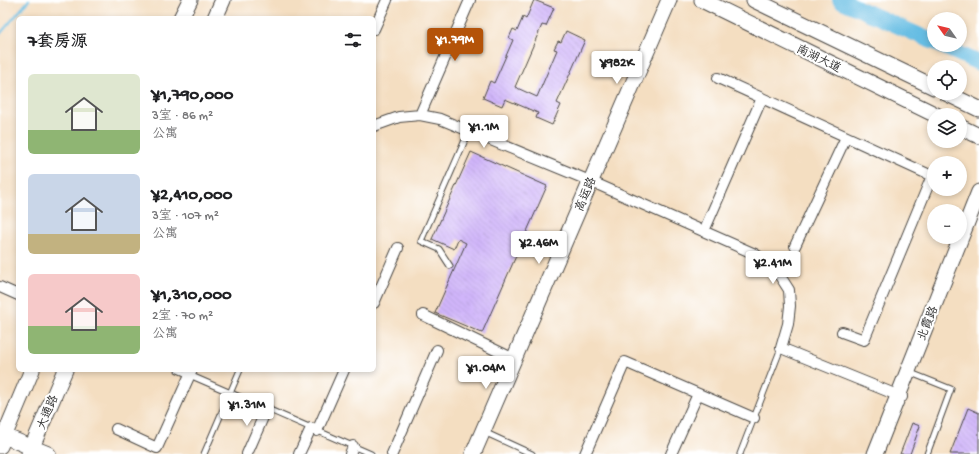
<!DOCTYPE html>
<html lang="zh">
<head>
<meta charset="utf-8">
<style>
  body { margin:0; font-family:"Gochi Hand","LXGW WenKai TC",sans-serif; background:#f2f2f2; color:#202124; height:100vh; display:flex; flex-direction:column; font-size:15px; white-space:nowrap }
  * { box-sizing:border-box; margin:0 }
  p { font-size:13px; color:#757577 }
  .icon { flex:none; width:22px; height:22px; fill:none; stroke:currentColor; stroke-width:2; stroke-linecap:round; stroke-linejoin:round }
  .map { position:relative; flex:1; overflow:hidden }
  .panel { position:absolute; left:16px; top:16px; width:360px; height:356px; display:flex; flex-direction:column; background:#fff; border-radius:6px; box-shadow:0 2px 6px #0003 }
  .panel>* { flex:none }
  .needle { width:26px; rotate:304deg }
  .buttons { position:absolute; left:927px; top:12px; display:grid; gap:8px }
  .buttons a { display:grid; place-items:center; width:40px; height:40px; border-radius:50%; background:#fff; box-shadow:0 2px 6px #0003; font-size:20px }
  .price { position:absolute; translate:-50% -34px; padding:0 9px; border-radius:4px; background:#fff; color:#222; font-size:13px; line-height:26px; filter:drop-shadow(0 1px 2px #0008) }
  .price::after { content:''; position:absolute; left:50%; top:24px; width:12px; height:9px; margin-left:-6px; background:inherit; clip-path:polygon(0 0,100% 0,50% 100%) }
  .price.on { background:#b45309; color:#fff }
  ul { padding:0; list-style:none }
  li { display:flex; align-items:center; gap:12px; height:100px; padding:0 12px }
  li span { display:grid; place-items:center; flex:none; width:112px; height:80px; border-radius:6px; color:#555 }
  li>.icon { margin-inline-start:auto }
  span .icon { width:48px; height:48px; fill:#fffc; stroke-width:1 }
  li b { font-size:17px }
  h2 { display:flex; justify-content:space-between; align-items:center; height:48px; padding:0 12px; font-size:17px }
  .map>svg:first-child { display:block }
</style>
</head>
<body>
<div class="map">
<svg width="979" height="454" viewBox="0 0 979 454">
  <defs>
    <pattern id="building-back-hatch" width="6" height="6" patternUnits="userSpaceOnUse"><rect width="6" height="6" fill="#d0b5fa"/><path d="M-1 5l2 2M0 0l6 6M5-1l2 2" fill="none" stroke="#b39cd6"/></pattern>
  </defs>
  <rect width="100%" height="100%" fill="#fff"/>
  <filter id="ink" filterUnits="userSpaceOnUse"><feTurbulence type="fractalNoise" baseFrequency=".025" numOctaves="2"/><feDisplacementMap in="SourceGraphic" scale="8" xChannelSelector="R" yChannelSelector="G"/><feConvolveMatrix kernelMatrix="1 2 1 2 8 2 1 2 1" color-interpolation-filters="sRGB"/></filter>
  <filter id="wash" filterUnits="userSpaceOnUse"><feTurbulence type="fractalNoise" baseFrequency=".012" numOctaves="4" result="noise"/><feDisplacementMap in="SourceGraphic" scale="16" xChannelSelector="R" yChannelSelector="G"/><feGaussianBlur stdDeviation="0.9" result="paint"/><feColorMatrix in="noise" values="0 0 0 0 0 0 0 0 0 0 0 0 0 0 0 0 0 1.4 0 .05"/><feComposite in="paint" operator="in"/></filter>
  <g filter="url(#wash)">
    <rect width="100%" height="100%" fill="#f4dec1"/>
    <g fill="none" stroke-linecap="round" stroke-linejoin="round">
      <path stroke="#66bde3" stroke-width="2.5" d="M0 34 29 0"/>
      <path stroke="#66bde3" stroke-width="16" d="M840 0 934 42
        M940 45 979 63"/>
    </g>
    <g id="blocks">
      <path fill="url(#building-back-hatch)" d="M534 0 554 8 546 26 542 25 515 87 537 97 557 50 554 49 558 41 561 42 566 31 585 40 557 103 561 105 552 125 536 118 538 113 505 99 502 106 483 98 490 81 494 83 513 40 509 38 513 29 517 31 523 17 526 19Z
        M471 152 547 186 482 333 435 313 466 243 458 239 454 249 432 239Z
        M968 408 979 413V454H950Z
        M912 423 920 426 910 454H900Z"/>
    </g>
  </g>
  <g filter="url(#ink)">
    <use href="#blocks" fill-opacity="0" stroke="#494642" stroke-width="1"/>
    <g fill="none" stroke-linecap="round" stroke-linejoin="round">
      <defs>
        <path id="lane" d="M450 266 439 249 421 241 469 131
          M178 370 371 454
          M911 373 951 389 927 454
          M484 432 532 454
          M204 454 240 370
          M740 454 781 348"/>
        <path id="street" d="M374 29 387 0
          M718 78 932 176 864 340 842 332
          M420 115 470 0
          M374 126 399 117 420 115 440 119 590 181 755 254 768 263 780 276 789 290 790 306 788 324 781 348 902 397
          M704 231 762 98
          M795 246 846 137
          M0 287 18 295
          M374 303 398 248
          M423 315 514 359
          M116 429 157 448 192 370
          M317 431 344 370
          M247 454 267 408
          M299 454 311 428
          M350 454 353 446
          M392 454 437 350
          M585 454 625 362 754 418
          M671 454 698 394"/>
        <path id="secondary" d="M702 0 936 115
          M754 0 934 87
          M181 18 190 0
          M215 18 223 0
          M946 93 979 109
          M960 127 979 136
          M4 436 48 454
          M0 446 32 370
          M29 454 65 370
          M473 454 669 0
          M875 454 979 192"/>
      </defs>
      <use href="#lane" stroke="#494642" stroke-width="7"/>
      <use href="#street" stroke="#494642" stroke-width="12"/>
      <use href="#secondary" stroke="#494642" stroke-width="17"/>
      <use href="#lane" stroke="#fff" stroke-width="5"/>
      <use href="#street" stroke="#fff" stroke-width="10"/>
      <use href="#secondary" stroke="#fff" stroke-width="15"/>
    </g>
  </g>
  <g text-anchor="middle" stroke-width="4" stroke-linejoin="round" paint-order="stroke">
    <g font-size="12" fill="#2b2b2b" stroke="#fff">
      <text transform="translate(819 58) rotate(26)" y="4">南湖大道</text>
      <text transform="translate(585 194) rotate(-67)" y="4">高运路</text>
      <text transform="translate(927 323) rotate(-68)" y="4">北霞路</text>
      <text transform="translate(47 412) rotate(-67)" y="4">大通路</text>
    </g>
  </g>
</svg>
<div class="buttons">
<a><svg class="needle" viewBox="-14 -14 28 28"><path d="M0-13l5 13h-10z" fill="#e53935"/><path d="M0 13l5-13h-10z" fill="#757577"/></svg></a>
<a><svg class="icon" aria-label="locate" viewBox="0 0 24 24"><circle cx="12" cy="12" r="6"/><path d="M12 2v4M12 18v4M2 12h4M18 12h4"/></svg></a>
<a><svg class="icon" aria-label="layers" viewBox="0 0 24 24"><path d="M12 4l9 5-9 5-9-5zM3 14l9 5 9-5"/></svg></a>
<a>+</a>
<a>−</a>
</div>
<b class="price on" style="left:455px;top:62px">¥1.79M</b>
<b class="price" style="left:617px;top:85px">¥982K</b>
<b class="price" style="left:484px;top:149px">¥1.1M</b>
<b class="price" style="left:539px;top:265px">¥2.46M</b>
<b class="price" style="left:773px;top:285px">¥2.41M</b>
<b class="price" style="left:486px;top:390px">¥1.04M</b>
<b class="price" style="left:247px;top:427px">¥1.31M</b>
<section class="panel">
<h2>7套房源<svg class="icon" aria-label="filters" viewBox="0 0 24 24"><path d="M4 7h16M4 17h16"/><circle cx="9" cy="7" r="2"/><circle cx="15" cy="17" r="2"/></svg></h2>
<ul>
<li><span style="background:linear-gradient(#dfe7d0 70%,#8fb573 0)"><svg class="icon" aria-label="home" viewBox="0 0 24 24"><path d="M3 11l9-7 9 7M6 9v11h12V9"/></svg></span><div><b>¥1,790,000</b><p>3室 · 86 m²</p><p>公寓</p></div></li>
<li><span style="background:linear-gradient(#c9d6e8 75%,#c2b280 0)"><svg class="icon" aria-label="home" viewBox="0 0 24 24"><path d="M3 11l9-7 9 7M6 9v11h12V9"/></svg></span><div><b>¥2,410,000</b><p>3室 · 107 m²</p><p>公寓</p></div></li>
<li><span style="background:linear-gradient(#f6c9c9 65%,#8fb573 0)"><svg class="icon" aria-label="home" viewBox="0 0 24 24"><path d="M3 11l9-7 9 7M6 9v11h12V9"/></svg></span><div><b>¥1,310,000</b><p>2室 · 70 m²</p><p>公寓</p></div></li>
</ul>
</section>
</div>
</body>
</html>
